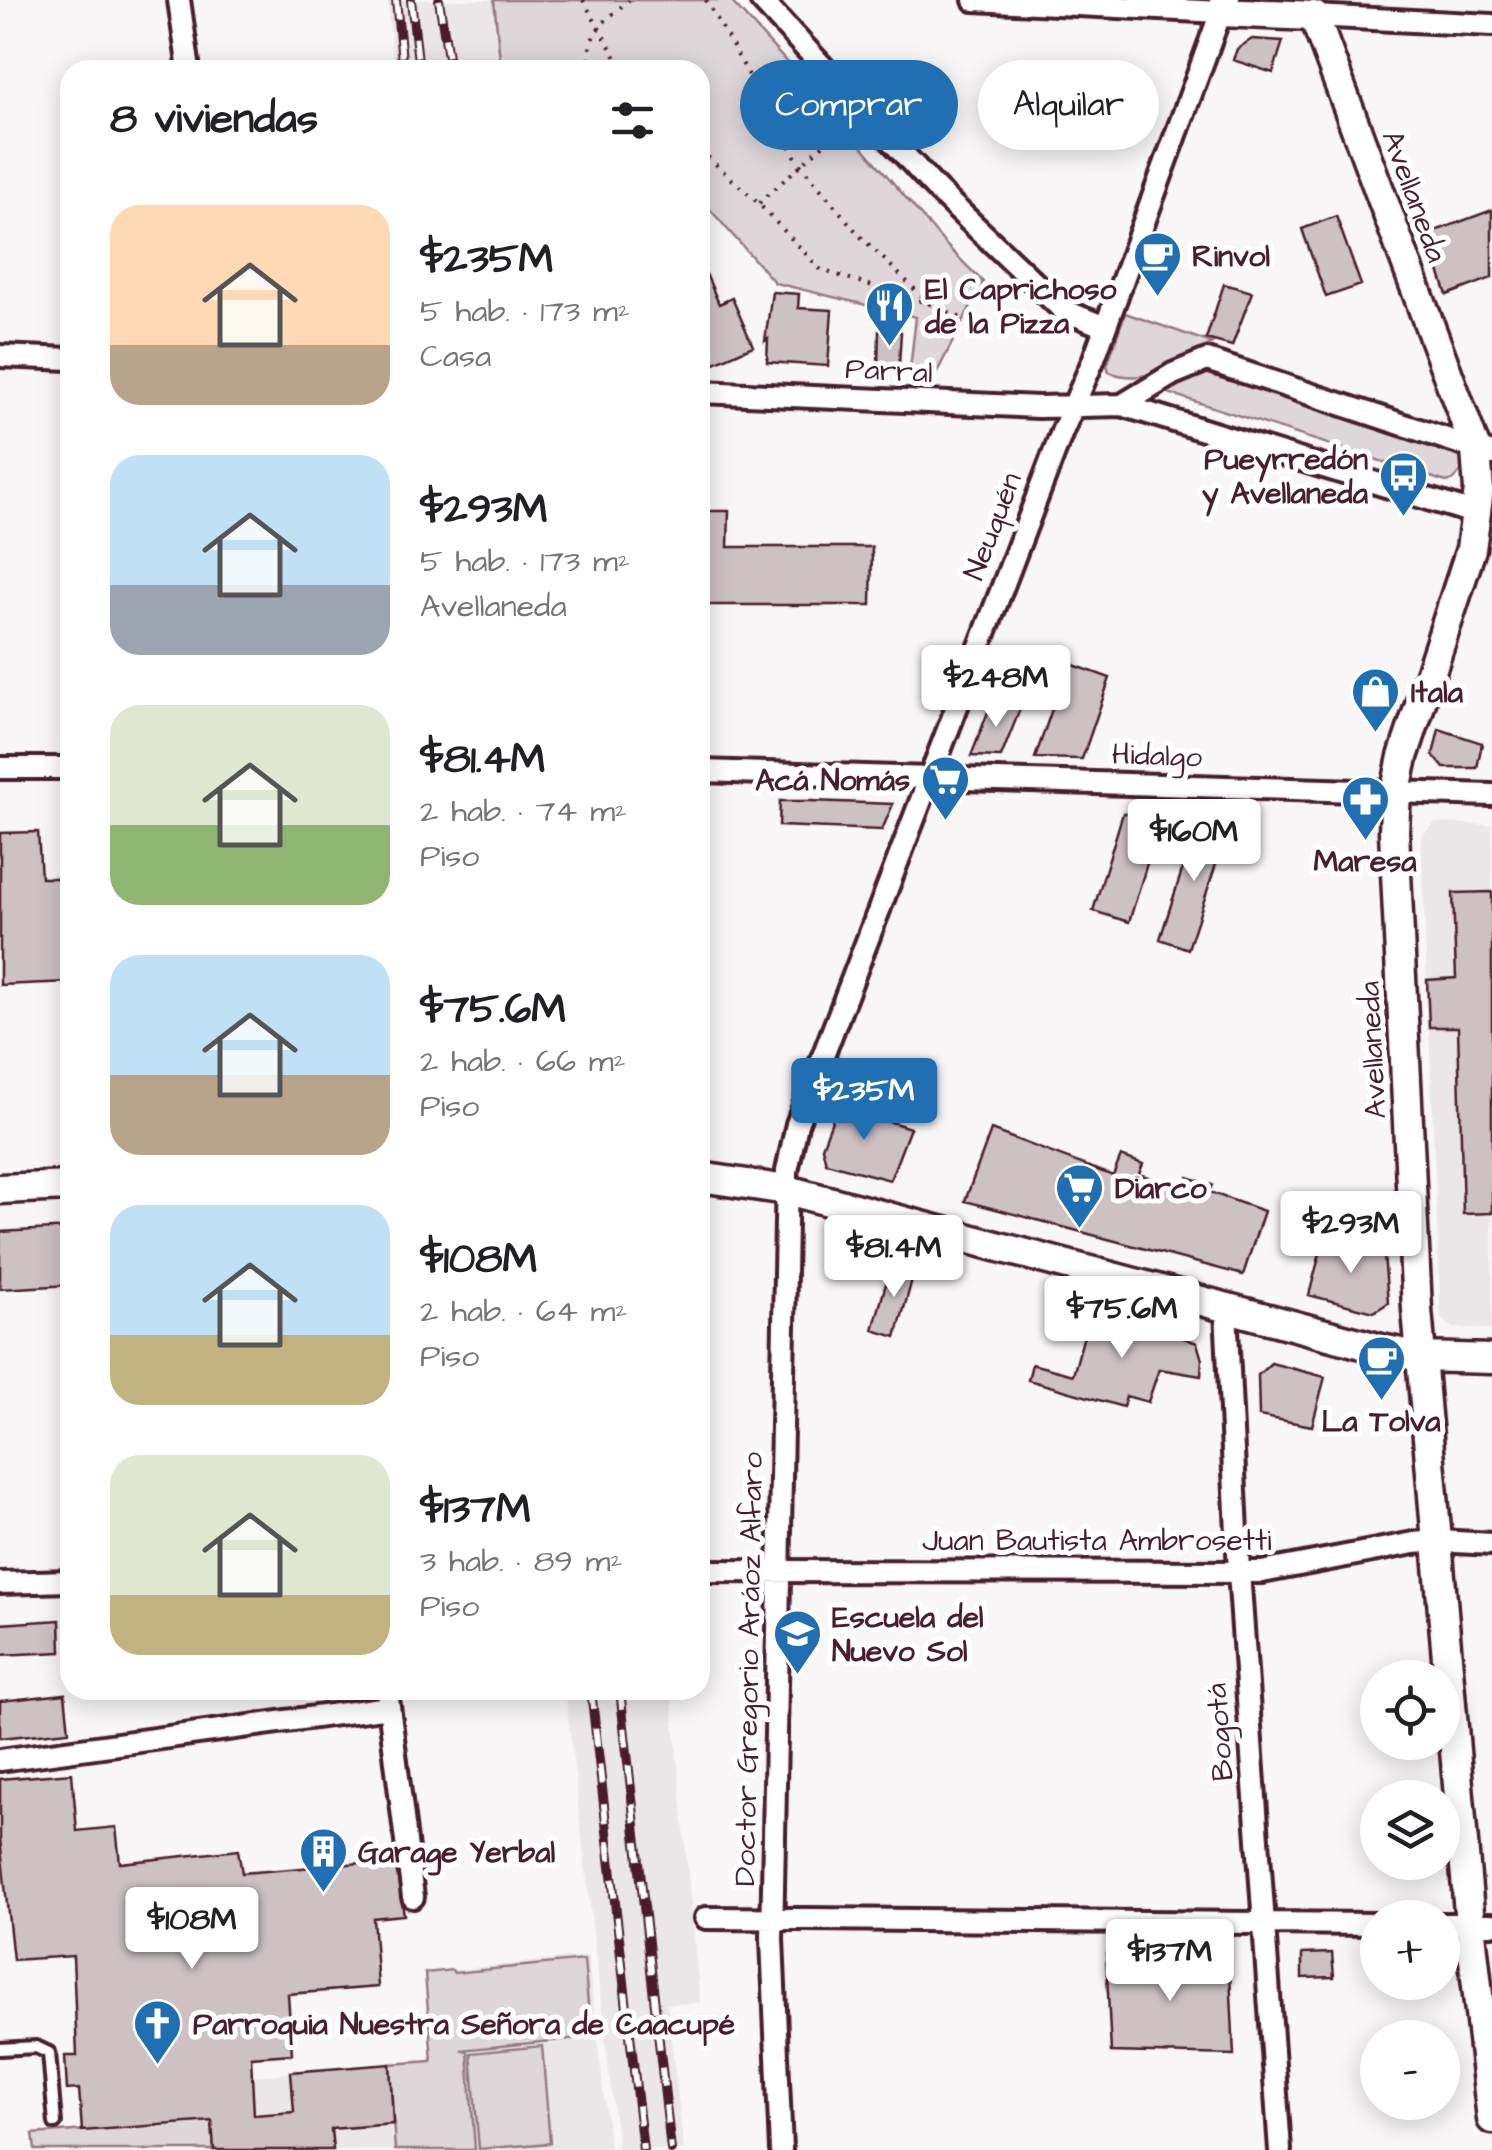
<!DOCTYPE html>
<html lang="es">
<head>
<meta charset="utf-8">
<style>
  body { margin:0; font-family:"Architects Daughter",sans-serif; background:#f2f2f2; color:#202124; height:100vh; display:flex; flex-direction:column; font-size:38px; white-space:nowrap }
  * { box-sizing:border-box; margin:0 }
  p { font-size:32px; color:#757577 }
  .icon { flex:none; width:55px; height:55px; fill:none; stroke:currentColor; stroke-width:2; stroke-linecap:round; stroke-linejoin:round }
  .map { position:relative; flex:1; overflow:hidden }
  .drawer { position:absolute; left:60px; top:60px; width:650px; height:1640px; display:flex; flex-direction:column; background:#fff; border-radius:30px; box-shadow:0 5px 25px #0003 }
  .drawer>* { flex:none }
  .top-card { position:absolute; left:740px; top:60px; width:600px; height:90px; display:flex; gap:20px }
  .tools { position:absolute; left:1360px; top:1660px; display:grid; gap:20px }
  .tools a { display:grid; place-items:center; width:100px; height:100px; border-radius:50%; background:#fff; box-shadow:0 5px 25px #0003; font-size:50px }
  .price { position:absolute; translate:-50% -85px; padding:0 22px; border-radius:10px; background:#fff; color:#222; font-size:32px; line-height:65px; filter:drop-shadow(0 2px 5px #0008) }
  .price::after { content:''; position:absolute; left:50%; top:60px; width:30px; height:22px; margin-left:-15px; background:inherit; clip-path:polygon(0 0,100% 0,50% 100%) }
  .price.selected { background:#1f6fb2; color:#fff }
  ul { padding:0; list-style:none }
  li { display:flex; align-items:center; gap:30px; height:250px; padding:0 50px }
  li span { display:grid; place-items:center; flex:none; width:280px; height:200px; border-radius:30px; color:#555 }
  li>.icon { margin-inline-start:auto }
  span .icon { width:120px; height:120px; fill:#fffc; stroke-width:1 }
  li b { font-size:42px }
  h2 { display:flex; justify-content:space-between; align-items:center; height:120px; padding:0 50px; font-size:42px }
  .tag { padding:0 35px; border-radius:45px; background:#fff; box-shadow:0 5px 25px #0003; font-size:35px; line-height:90px }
  .tag.selected { background:#1f6fb2; color:#fff }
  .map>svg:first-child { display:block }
</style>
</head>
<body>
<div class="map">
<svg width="1492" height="2150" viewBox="0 0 1492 2150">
  <rect width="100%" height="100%" fill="#f8f6f7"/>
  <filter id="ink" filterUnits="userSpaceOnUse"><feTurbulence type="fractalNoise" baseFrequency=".01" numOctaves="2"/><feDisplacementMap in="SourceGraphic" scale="20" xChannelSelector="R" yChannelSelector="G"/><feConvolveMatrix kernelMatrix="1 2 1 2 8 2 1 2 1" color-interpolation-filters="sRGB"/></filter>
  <g filter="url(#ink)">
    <path fill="#ebe6e8" d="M387 0H494L501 70H395Z
      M1435 823 1492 825V1329L1454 1328 1441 1319 1421 836Z
      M565 1690H671L700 2003 667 2004 684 2150H618Z
      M588 1956 610 2150H35L33 2134 211 2121 252 2076 432 2062 425 1973Z"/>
    <path fill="#ded6d9" stroke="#947a82" stroke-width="2.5" d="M494 0H730L844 125 946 245 983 282 932 382 909 378 916 317 775 283 700 198V70H501Z
      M1125 313 1212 343C1179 362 1148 387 1109 372L1107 365Z
      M1209 371 1457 449 1464 457 1465 466 1454 480 1446 482 1159 390Z
      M584 1960 591 2037 461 2050 468 2052 475 2150H395L390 2064 432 2061 425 1973 452 1970 454 1973Z
      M542 2046 550 2143 479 2149 471 2053Z
      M212 2121 214 2150H35L33 2134Z"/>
    <path fill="#cdc1c4" stroke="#4a1f2b" stroke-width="2.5" d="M1252 39 1283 41 1273 73 1233 60 1237 49Z
      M1492 210V278L1447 295 1427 234Z
      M1336 216 1361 285 1326 297 1302 229Z
      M700 260 719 304 732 298 753 346 708 366 704 359 700 361Z
      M1224 284 1252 292 1232 346 1206 339Z
      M772 292 799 294 798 308 832 310 828 366 767 362 768 339 765 341Z
      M879 331 901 332 899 364 878 363Z
      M700 511H729L728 547H872L871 605H700Z
      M1068 663 1110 678 1082 759 1035 758Z
      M993 699 1020 709 1001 757 971 756Z
      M1439 729 1482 743 1477 768H1444L1433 755Z
      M780 801H810L893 804 882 830 779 826Z
      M1123 813 1162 815 1129 922 1093 911Z
      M1197 824 1229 825 1188 949 1160 939Z
      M38 832 41 878H70V982L0 985V833Z
      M1492 892V1213L1463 1214 1458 1027H1429L1427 980 1456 978 1453 893Z
      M838 1105 910 1128 890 1180 826 1163 822 1147Z
      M991 1130 1113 1176 1121 1156 1143 1164 1139 1174 1184 1189 1188 1177 1212 1185 1209 1192 1264 1211 1243 1275 965 1201Z
      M70 1228V1285L0 1289V1232Z
      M1324 1238 1384 1254 1388 1303 1374 1312 1309 1295Z
      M892 1262 915 1269 896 1337 873 1330Z
      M1090 1314 1155 1327 1197 1343 1202 1360 1201 1376 1159 1369 1148 1402 1126 1396 1123 1407 1028 1380 1032 1364 1073 1375Z
      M1271 1363 1325 1377 1312 1426 1259 1416 1258 1375Z
      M60 1620 61 1652 0 1655V1624Z
      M65 1694 69 1731 0 1738V1701Z
      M72 1773 77 1831 116 1827 120 1863 238 1850 242 1873 395 1860 404 1915 373 1918 378 1987 288 1994 292 2054 251 2057 254 2115 294 2112 291 2072 390 2064 393 2124 331 2129 333 2150H214L212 2121 82 2131 79 2089 67 2090 65 2056H77L73 1956 13 1960 0 1839V1779Z
      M1332 1953 1334 1977 1302 1978V1954Z
      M1106 1954H1229L1234 2055 1111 2052Z"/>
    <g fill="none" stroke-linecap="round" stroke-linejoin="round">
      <defs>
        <path id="lane" d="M0 2049 36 2047 49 2053 55 2123"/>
        <path id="street" d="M179 0 189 70
          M761 0 938 191 1063 310 1105 327
          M1314 16 1492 25
          M0 356 70 359
          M700 392 1038 407 1122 405 1477 514
          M1122 405 1173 374 1207 360 1492 454
          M0 768H70
          M700 771 1492 795
          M1226 1310 1239 1572 1280 2150
          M700 1571 1262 1572 1414 1543 1438 1541 1492 1544
          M0 1583 70 1581
          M387 1690 413 1897
          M0 1760 389 1707
          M706 1918 1378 1924
          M1442 1924H1492
          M781 2150 772 1939 787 1171 797 1124 1062 432 1093 361 1221 12 974 0"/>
        <path id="secondary" d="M1225 0 1221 12 1314 16 1476 450 1479 490 1471 549 1403 757 1396 790 1394 831 1417 1310 1470 1924 1492 2119
          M700 1177 787 1190 1381 1349 1421 1357 1492 1359
          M0 1189 70 1186"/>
      </defs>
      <use href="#lane" stroke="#4a1f2b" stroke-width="18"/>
      <use href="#street" stroke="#4a1f2b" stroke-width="28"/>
      <use href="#secondary" stroke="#4a1f2b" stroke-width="35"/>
      <path stroke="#4a1f2b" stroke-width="4" stroke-dasharray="2.5 8" stroke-linecap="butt" d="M583 0 623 70
        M706 0 799 163 860 236 930 304
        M589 70C586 32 602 24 629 0
        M700 150 758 203 821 270 930 304 964 319
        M759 203 848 122"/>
      <use href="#lane" stroke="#fff" stroke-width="10"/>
      <use href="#street" stroke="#fff" stroke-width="20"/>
      <use href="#secondary" stroke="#fff" stroke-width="28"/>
      <defs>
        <path id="rail" d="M396 0 403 70
          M411 0 419 70
          M439 0 450 70
          M591 1690 643 2150
          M620 1690 671 2150"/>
      </defs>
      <use href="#rail" stroke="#4a1f2b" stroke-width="10"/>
      <use href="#rail" stroke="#fff" stroke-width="6" stroke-dasharray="19" stroke-linecap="butt"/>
    </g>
  </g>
  <defs>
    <symbol id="cafe-pin" viewBox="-11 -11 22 30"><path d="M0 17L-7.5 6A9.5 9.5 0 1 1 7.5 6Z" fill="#1f6fb2" stroke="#fff"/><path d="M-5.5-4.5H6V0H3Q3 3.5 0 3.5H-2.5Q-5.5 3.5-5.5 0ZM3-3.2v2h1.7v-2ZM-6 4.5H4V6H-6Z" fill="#fff"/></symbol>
    <symbol id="restaurant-pin" viewBox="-11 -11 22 30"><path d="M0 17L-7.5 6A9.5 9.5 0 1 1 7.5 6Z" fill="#1f6fb2" stroke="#fff"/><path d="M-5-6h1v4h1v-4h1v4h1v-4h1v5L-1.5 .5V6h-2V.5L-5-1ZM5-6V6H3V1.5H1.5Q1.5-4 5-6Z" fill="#fff"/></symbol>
    <symbol id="bus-pin" viewBox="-11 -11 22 30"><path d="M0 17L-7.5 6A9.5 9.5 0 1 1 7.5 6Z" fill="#1f6fb2" stroke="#fff"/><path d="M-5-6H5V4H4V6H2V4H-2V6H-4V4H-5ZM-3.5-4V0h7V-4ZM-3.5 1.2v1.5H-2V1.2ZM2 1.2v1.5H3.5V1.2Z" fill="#fff"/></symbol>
    <symbol id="shop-pin" viewBox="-11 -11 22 30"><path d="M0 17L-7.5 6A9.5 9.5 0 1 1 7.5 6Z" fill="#1f6fb2" stroke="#fff"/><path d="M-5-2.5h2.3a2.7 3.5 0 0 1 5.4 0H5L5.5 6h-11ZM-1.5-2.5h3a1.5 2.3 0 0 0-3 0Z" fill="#fff"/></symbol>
    <symbol id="supermarket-pin" viewBox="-11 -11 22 30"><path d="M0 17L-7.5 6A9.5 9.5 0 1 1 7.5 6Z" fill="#1f6fb2" stroke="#fff"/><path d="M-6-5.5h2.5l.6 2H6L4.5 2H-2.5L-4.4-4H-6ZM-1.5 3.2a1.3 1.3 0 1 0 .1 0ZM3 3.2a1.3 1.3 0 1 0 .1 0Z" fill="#fff"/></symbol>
    <symbol id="pharmacy-pin" viewBox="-11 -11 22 30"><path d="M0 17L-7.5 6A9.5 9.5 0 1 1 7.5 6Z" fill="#1f6fb2" stroke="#fff"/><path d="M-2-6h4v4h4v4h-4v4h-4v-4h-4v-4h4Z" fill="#fff"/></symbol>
    <symbol id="school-pin" viewBox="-11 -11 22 30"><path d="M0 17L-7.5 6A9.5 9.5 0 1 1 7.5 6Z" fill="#1f6fb2" stroke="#fff"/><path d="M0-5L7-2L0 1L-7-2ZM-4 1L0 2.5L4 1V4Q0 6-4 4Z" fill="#fff"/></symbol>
    <symbol id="building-pin" viewBox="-11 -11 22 30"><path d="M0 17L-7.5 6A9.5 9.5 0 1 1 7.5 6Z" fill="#1f6fb2" stroke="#fff"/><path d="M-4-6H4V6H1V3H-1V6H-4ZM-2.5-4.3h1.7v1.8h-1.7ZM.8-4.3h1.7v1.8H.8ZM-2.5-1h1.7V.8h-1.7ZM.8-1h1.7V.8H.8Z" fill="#fff"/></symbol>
    <symbol id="church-pin" viewBox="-11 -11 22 30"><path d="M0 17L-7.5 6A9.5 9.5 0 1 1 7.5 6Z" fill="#1f6fb2" stroke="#fff"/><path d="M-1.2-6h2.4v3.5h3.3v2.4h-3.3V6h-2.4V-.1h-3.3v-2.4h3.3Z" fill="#fff"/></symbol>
  </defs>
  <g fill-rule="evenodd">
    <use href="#cafe-pin" x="1130" y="228" width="55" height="75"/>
    <use href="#restaurant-pin" x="862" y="278" width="55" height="75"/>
    <use href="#bus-pin" x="1376" y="448" width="55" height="75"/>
    <use href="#shop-pin" x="1348" y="664" width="55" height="75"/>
    <use href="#supermarket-pin" x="918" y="752" width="55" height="75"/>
    <use href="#pharmacy-pin" x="1338" y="772" width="55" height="75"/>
    <use href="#supermarket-pin" x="1052" y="1160" width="55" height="75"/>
    <use href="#cafe-pin" x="1354" y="1332" width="55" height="75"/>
    <use href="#school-pin" x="770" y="1606" width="55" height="75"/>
    <use href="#building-pin" x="296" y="1824" width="55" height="75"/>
    <use href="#church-pin" x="130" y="1996" width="55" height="75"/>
  </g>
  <g text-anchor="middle" stroke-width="10" stroke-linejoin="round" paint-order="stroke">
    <g font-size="30" fill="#4a1f2b" stroke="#fff">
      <text transform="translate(1415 196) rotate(70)" y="10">Avellaneda</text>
      <text transform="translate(889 370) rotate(3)" y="10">Parral</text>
      <text transform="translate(992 526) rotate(-69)" y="10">Neuquén</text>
      <text transform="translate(1157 755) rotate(2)" y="10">Hidalgo</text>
      <text transform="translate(1372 1050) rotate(-93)" y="10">Avellaneda</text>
      <text x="1097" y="1550">Juan Bautista Ambrosetti</text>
      <text transform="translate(748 1669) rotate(-89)" y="10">Doctor Gregorio Aráoz Alfaro</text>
      <text transform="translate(1219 1732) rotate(-94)" y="10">Bogotá</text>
    </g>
    <g font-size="30" font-weight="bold" fill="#4a1f2b" stroke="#fff" text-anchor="start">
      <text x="1192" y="266">Rinvol</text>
      <text x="925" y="299">El Caprichoso<tspan x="925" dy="34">de la Pizza</tspan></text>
      <text x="1368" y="469" text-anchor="end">Pueyrredón<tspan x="1368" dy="34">y Avellaneda</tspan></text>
      <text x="1411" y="702">Itala</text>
      <text x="910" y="790" text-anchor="end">Acá Nomás</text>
      <text x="1365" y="871" text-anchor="middle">Maresa</text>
      <text x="1115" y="1198">Diarco</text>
      <text x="1381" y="1431" text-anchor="middle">La Tolva</text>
      <text x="832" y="1627">Escuela del<tspan x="832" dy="34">Nuevo Sol</tspan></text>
      <text x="358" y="1862">Garage Yerbal</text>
      <text x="193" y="2034">Parroquia Nuestra Señora de Caacupé</text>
    </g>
  </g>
</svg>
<div class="tools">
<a><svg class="icon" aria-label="locate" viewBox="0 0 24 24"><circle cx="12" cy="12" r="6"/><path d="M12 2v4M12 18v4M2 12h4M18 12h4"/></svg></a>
<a><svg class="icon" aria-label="layers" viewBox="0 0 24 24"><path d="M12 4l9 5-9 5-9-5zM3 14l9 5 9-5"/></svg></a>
<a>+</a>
<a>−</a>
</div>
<b class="price" style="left:996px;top:730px">$248M</b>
<b class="price" style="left:1194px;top:884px">$160M</b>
<b class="price selected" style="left:864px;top:1143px">$235M</b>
<b class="price" style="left:1351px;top:1276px">$293M</b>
<b class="price" style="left:894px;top:1300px">$81.4M</b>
<b class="price" style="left:1122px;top:1361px">$75.6M</b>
<b class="price" style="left:192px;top:1972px">$108M</b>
<b class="price" style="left:1170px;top:2004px">$137M</b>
<div class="top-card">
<a class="tag selected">Comprar</a>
<a class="tag">Alquilar</a>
</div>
<section class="drawer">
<h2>8 viviendas<svg class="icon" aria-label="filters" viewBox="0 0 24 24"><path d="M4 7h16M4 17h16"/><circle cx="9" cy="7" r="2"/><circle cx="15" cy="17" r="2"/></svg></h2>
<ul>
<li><span style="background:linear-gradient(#ffd9b3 70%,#b9a48a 0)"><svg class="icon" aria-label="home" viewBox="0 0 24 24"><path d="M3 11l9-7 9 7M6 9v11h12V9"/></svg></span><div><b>$235M</b><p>5 hab. · 173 m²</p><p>Casa</p></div></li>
<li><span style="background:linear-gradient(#bfe0f5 65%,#9aa5b1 0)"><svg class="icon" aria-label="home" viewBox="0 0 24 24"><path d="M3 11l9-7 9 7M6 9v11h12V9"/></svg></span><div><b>$293M</b><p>5 hab. · 173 m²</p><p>Avellaneda</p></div></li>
<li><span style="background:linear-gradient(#dfe7d0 60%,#8fb573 0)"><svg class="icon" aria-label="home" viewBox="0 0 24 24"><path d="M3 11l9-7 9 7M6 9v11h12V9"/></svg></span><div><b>$81.4M</b><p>2 hab. · 74 m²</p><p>Piso</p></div></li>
<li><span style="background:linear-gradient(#bfe0f5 60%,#b9a48a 0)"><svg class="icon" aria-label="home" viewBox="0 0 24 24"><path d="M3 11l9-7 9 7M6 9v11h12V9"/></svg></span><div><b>$75.6M</b><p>2 hab. · 66 m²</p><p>Piso</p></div></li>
<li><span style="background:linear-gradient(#bfe0f5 65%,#c2b280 0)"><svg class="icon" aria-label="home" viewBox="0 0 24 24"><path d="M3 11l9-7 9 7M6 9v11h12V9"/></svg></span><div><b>$108M</b><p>2 hab. · 64 m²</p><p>Piso</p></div></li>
<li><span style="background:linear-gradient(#dfe7d0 70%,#c2b280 0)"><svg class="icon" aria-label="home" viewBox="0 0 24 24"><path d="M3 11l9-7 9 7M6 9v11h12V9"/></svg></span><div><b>$137M</b><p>3 hab. · 89 m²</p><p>Piso</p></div></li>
</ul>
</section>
</div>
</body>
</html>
